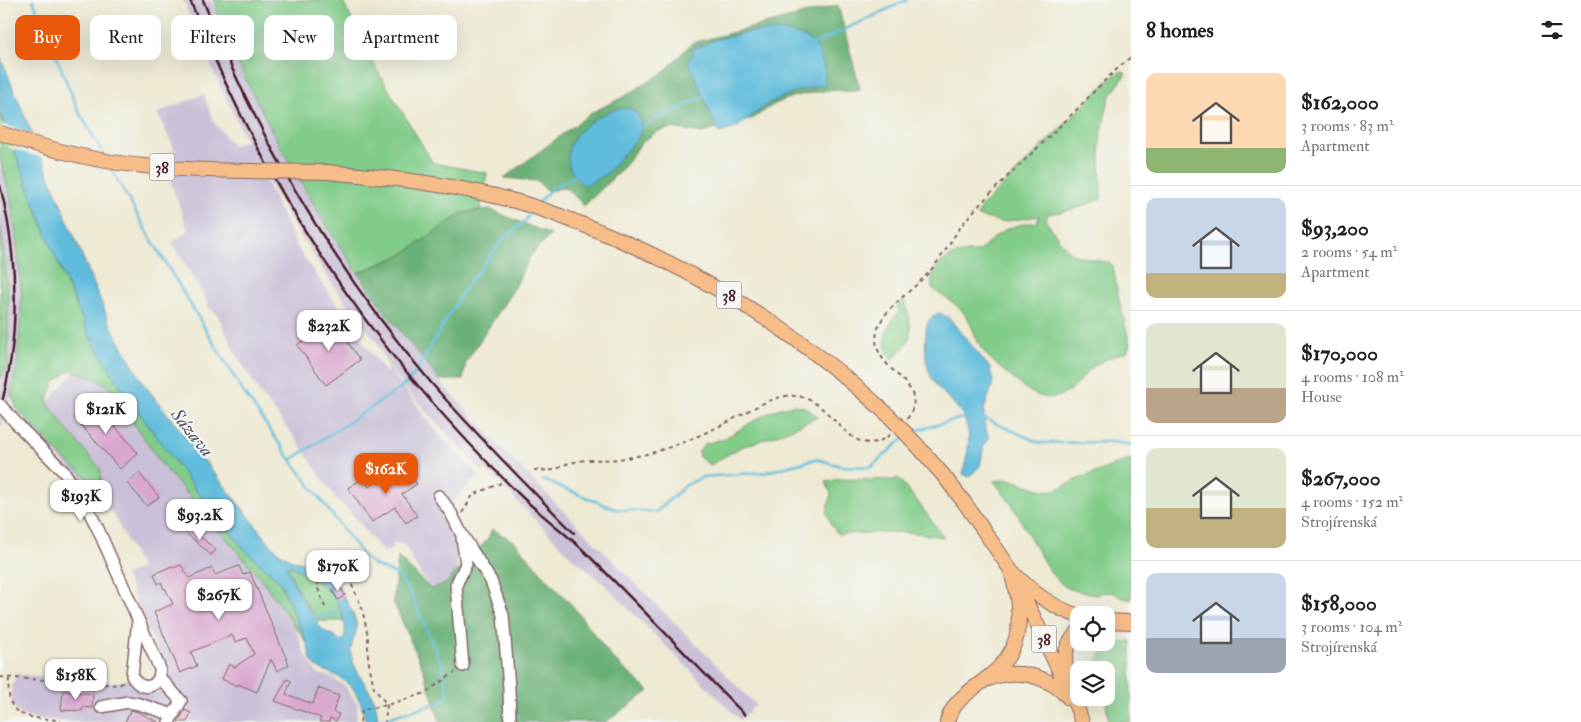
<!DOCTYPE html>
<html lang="en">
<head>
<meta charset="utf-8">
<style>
  body { margin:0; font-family:"IM FELL Double Pica",serif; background:#f2f2f2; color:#202124; height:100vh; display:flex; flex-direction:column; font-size:19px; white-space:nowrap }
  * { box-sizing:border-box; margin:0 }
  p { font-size:16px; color:#757577 }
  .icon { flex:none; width:28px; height:28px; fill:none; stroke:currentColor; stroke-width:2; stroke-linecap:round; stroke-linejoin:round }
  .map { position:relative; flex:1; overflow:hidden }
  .panel { display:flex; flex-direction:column; background:#fff; width:450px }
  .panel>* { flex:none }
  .hud { position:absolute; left:15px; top:15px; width:475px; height:45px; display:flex; gap:10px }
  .tools { position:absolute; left:1070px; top:606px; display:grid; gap:10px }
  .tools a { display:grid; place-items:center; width:45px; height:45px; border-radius:10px; background:#fff; box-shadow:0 5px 20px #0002; font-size:25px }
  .price { position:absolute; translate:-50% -42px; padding:0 11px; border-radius:10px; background:#fff; color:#222; font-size:16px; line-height:32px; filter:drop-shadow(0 1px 2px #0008) }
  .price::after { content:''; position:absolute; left:50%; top:30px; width:15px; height:11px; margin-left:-8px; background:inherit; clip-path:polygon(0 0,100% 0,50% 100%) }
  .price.active { background:#ea580c; color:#fff }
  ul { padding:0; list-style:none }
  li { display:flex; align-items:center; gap:15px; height:125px; padding:0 15px }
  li+li { border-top:1px solid #e0e0e0 }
  li span { display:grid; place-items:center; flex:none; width:140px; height:100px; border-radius:10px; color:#555 }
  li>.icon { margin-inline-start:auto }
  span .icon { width:60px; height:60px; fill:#fffc; stroke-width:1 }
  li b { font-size:21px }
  h2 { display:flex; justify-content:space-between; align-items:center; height:60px; padding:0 15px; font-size:21px }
  .tag { padding:0 18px; border-radius:10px; background:#fff; box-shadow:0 5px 20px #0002; font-size:18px; line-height:45px }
  .tag.active { background:#ea580c; color:#fff }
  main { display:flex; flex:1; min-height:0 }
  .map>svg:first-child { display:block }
</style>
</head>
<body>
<main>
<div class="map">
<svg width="1131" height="722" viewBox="0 0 1131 722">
  <rect width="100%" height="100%" fill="#f6f6f2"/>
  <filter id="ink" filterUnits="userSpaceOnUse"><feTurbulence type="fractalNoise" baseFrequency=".02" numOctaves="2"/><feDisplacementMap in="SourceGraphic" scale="10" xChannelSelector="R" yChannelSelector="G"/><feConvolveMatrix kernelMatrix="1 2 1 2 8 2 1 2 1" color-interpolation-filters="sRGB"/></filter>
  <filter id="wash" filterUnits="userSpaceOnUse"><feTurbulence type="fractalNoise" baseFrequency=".0096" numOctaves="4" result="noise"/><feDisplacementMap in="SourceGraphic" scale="20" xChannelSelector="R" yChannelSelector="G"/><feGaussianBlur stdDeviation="1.12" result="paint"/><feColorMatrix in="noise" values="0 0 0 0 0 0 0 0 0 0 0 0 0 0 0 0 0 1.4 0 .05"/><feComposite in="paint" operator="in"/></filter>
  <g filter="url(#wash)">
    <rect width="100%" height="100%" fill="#ede9d3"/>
    <path fill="#c9bfd7" d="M183 0H211L233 52 289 164 312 203 358 273 411 345 439 380 497 444 756 705 740 720 603 583 571 556 485 469 482 471 416 401 387 364 377 342 335 288 313 255 289 218 253 154 298 249 364 343 386 373 388 367 437 432 474 471 479 475 442 512 446 519 458 549 455 587 431 590 416 567 405 546 401 544H393L391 550 384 553 347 508 336 499 293 435 262 396 236 354 217 314 208 307 205 297 172 243 188 231 162 156 175 150 157 113 204 94 213 121 233 146 246 141 209 62Z
      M0 158 11 199 16 233 22 297 17 365 11 395 0 431V381L3 363 8 297 6 268 0 219Z
      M98 354 291 617 305 654 317 673 332 677 345 686 358 704 356 722H60L56 720 30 718 21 715 12 705 11 692 16 674 91 681 116 682 129 679 136 688 155 693 163 691 166 687 168 678 166 671 125 575 141 568 113 514 104 504 96 507 80 480 27 425 81 365Z"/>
    <path fill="#81cc89" stroke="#66765a" d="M214 0H342L378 72 433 163 487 173 480 210 462 213 403 254 358 273C313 207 274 139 240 67 230 46 218 23 214 0Z
      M1121 71 1125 72V75L1109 98 1100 139 1101 199 1072 210 1048 214 1045 220 1068 251 1078 256 1110 263 1113 266 1119 300 1130 345 1127 351C1115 356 1103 359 1093 367 1082 376 1075 389 1062 395 1039 405 1021 385 1005 372 996 364 988 358 981 348 974 336 972 321 962 311 953 301 942 296 932 288 928 267 948 254 968 252 970 252 973 252 976 252 985 249 992 238 1000 233 1011 225 1025 224 1037 222L1039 216 1002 222 977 216 981 207 1111 78Z
      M0 114 55 256 90 337 126 395 198 493 245 550 280 582 307 643 259 576 162 465 109 387 96 379 71 370 54 383 47 402 64 426 101 470V489L64 459 17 409 11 394 17 365 22 297 16 233 11 199 0 158Z
      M0 217 8 297V366L0 379Z
      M904 300C908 308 913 330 909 339 906 346 897 354 892 360 879 343 886 325 900 311L897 307Z
      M794 405 805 407 818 417 774 436 741 447 710 465 699 457V451L704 444C710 442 717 441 723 439 747 427 766 409 794 405Z
      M1131 459V600L1119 597 1115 593 1103 592 1097 595 1077 591 1067 588 1055 578 1045 564 1012 505 994 481 1009 479 1046 491 1056 490 1078 479Z
      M898 478 918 502 944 538C908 528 874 534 838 534L832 526 827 513 831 494 826 482 839 479 893 480Z
      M287 566H292C319 583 334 587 344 621H318L300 595Z
      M1131 641V722H1109L1105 698H1106V670H1096C1095 649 1113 643 1131 641Z"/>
    <path fill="#68b075" stroke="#596850" d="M838 5 860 89 847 92 835 89 794 96 773 105 752 119 702 133 672 128 658 131 642 142 625 166 584 206 569 190 562 188 551 191 546 190 537 181 504 178 591 113 625 96 664 72 692 43Z
      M489 209 551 235 540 245 529 258 515 287 466 362 463 380H439L383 309 358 273 403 254 462 213Z
      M492 529 515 542 546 578 572 605 613 659 649 691 606 722H440L423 669 393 601 398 557 431 589 446 583 487 540Z"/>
    <path fill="#5ebcdc" stroke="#546e84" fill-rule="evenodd" d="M784 31C804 37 813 36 821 57 824 66 826 74 825 84L796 91 769 103 736 128 719 133 688 61 693 55 692 49 718 39 748 32Z
      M0 56 111 326 143 383 272 546C277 550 282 555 288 558 299 564 313 562 324 569 333 574 353 611 356 622 359 635 347 645 352 659 359 682 380 695 377 722H366L361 703 352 687 339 677 316 667 311 660 307 643 280 582 245 550 198 493 126 395 90 337 55 256 0 114ZM287 566H292C301 572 313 577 322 584 335 594 350 623 344 639L340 641C334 633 326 634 321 628 312 617 290 580 287 566Z
      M629 108 636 112 641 121 640 135 606 174 584 186C579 181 573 175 570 168 560 140 588 121 610 111 616 109 623 109 629 108Z
      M940 313 949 318 990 368 993 383 984 410V423L989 439 984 444 980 466 969 477 963 474C967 453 973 439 964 418 959 408 951 401 944 394 926 377 924 357 926 333 926 323 929 317 940 313Z"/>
    <path fill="#ede9d3" d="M1 124 36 136 45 159 10 148Z"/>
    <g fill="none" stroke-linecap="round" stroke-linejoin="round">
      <path stroke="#5ebcdc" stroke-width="2.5" d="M33 0 78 110 104 155
        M814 44 907 0
        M641 128 654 120 705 96
        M110 167 147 232 242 390 291 460 364 557 374 565 398 575 410 592 441 663 448 695 441 702 376 721
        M537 204 552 188 577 175
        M981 417 1040 443 1115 442 1131 445
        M911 432 966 417
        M291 460 401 388 415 374 463 291 502 240 525 221 532 210
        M543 480 615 509 656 512 686 485 703 477 767 472 816 459 841 466 871 467 905 437
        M312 618 344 612"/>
    </g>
    <g id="blocks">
      <path fill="#d9a6ce" d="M332 320 360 360 326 385 297 345Z
        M93 401 138 453 120 469 74 417Z
        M404 466 417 484 402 494 417 516 406 523 395 507 372 522 348 488 363 478 369 487 398 467 399 469Z
        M139 473 159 497 147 506 127 483Z
        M179 527 194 531 216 550 211 555Z
        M181 565 189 578 212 568 215 575 239 566 243 575 250 572 289 665 277 671 271 659 257 692 238 684 237 686 222 679 229 664 235 667 254 654 247 638 235 642 232 635 191 652 197 666 180 673 154 612 173 604 165 588 164 589 161 582 158 584 154 574 172 566 173 568Z
        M339 585 345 595 338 600 332 590Z
        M287 679 291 681 286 694 313 704 318 688 339 696 333 712 339 714 336 721 330 718 329 722H319L321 718 275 701Z
        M63 691 93 694 92 708 83 707 82 711 61 710Z
        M131 710 138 712 158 722H125Z
        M185 710 191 713 187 722H178Z"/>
    </g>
  </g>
  <g filter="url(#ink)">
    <use href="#blocks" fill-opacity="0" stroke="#836666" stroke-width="1"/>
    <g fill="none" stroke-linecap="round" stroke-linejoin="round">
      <defs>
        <path id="minor" d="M19 426 64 472 84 501 98 529 160 669C161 688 141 693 132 676L138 620
          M439 496 451 513 461 533 491 581 503 615 509 688 510 722
          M462 538 466 564 456 585 463 666
          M159 677 181 701 169 722
          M101 707 128 702 139 704 173 715"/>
        <path id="major" d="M328 172C394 178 459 185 522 203 555 213 587 226 618 239 718 283 810 341 889 416
          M916 444 943 475 964 502 1011 570C1030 591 1051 607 1079 616
          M1022 593 1077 708
          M1106 621 1131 622
          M1068 678C1062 660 1065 644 1079 631
          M988 679C1017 668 1048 675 1069 698
          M1075 701 1082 722
          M947 722C954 698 973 690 991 675 1026 646 1022 611 1011 571"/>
      </defs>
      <use href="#minor" stroke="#836666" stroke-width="14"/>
      <use href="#major" stroke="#836666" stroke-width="16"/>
      <path stroke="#836666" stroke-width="2" stroke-dasharray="4 4" stroke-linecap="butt" d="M907 419C935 379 864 372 878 328 885 307 915 289 929 272 945 255 955 231 971 214 999 183 1031 155 1060 126 1083 104 1107 76 1131 57
        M534 470C540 470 547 471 553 470 559 469 564 464 570 463 586 458 603 461 619 459 635 457 653 453 667 448 688 441 710 431 730 421 746 412 763 402 781 397 833 384 845 470 891 434
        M462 513 473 495 501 483
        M325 607 317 586 328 563 351 583 362 608 368 636V658L374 688 387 705 385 722
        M0 677 119 685 124 682
        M9 678C7 708 13 715 42 719 49 719 55 719 61 722
        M360 722 362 710 387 705 425 693 455 672"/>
      <use href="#minor" stroke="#fff" stroke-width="11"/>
      <use href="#major" stroke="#f7bd88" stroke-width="14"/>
      <path stroke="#4a1f2b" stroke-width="2.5" d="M190 0C246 142 324 277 424 393 455 429 488 464 522 497 542 516 564 532 584 551 639 605 691 660 745 715
        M203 0C258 139 336 271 433 385 478 437 527 485 574 533
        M0 185C18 257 21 337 0 409"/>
      <defs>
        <path id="minor-bridge" d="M0 405 19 426"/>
        <path id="major-bridge" d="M0 133C47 149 95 162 145 166 206 172 267 171 328 172
          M889 416 916 444"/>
      </defs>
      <use href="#minor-bridge" stroke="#836666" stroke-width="14" stroke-linecap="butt"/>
      <use href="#major-bridge" stroke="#836666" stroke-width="16" stroke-linecap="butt"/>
      <use href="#minor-bridge" stroke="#fff" stroke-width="11"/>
      <use href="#major-bridge" stroke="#f7bd88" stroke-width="14"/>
    </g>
  </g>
  <g text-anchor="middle" stroke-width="4.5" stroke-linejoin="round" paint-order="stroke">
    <g fill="#f6f6f2" stroke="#7e6067" stroke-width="1">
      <rect x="149.5" y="153.5" width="25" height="27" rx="4"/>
      <rect x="716.5" y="281.5" width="25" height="27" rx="4"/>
      <rect x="1031.5" y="625.5" width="25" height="27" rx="4"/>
    </g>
    <g font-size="16" font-weight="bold" fill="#4a1f2b">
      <text x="162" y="173">38</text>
      <text x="729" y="301">38</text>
      <text x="1044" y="645">38</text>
    </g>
    <g font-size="19" font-style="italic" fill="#515669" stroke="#f6f6f2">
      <text transform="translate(193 432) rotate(51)" y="7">Sázava</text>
    </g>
  </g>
</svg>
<div class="tools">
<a><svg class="icon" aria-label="locate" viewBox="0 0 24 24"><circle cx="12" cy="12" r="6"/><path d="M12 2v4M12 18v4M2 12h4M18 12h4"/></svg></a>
<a><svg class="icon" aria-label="layers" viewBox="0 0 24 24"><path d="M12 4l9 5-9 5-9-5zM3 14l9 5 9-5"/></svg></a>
</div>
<b class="price" style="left:329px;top:352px">$232K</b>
<b class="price" style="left:106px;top:435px">$121K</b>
<b class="price active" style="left:386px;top:495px">$162K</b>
<b class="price" style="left:81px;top:522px">$193K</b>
<b class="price" style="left:200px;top:541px">$93.2K</b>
<b class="price" style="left:338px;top:592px">$170K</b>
<b class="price" style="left:219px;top:621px">$267K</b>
<b class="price" style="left:76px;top:701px">$158K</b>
<div class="hud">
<a class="tag active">Buy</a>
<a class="tag">Rent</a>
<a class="tag">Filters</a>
<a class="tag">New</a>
<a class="tag">Apartment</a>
</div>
</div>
<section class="panel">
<h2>8 homes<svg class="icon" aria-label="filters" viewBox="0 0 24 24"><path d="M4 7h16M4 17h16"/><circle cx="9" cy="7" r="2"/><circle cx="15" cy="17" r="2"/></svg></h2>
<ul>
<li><span style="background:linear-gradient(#ffd9b3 75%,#8fb573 0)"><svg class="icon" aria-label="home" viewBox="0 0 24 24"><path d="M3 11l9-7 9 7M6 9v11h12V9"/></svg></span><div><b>$162,000</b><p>3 rooms · 83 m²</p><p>Apartment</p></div></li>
<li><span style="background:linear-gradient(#c9d6e8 75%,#c2b280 0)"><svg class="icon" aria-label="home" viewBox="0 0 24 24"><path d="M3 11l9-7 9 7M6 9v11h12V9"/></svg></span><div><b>$93,200</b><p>2 rooms · 54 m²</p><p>Apartment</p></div></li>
<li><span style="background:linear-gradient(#dfe7d0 65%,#b9a48a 0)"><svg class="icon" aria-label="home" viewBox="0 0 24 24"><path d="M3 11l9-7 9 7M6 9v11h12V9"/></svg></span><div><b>$170,000</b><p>4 rooms · 108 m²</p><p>House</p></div></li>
<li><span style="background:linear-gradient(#dfe7d0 60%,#c2b280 0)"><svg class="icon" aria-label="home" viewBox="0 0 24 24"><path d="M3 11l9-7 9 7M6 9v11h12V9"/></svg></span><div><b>$267,000</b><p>4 rooms · 152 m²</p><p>Strojírenská</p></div></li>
<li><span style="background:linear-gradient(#c9d6e8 65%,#9aa5b1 0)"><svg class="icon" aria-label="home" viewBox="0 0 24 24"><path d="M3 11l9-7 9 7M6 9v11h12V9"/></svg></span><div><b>$158,000</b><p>3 rooms · 104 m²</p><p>Strojírenská</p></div></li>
</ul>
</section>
</main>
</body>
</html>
